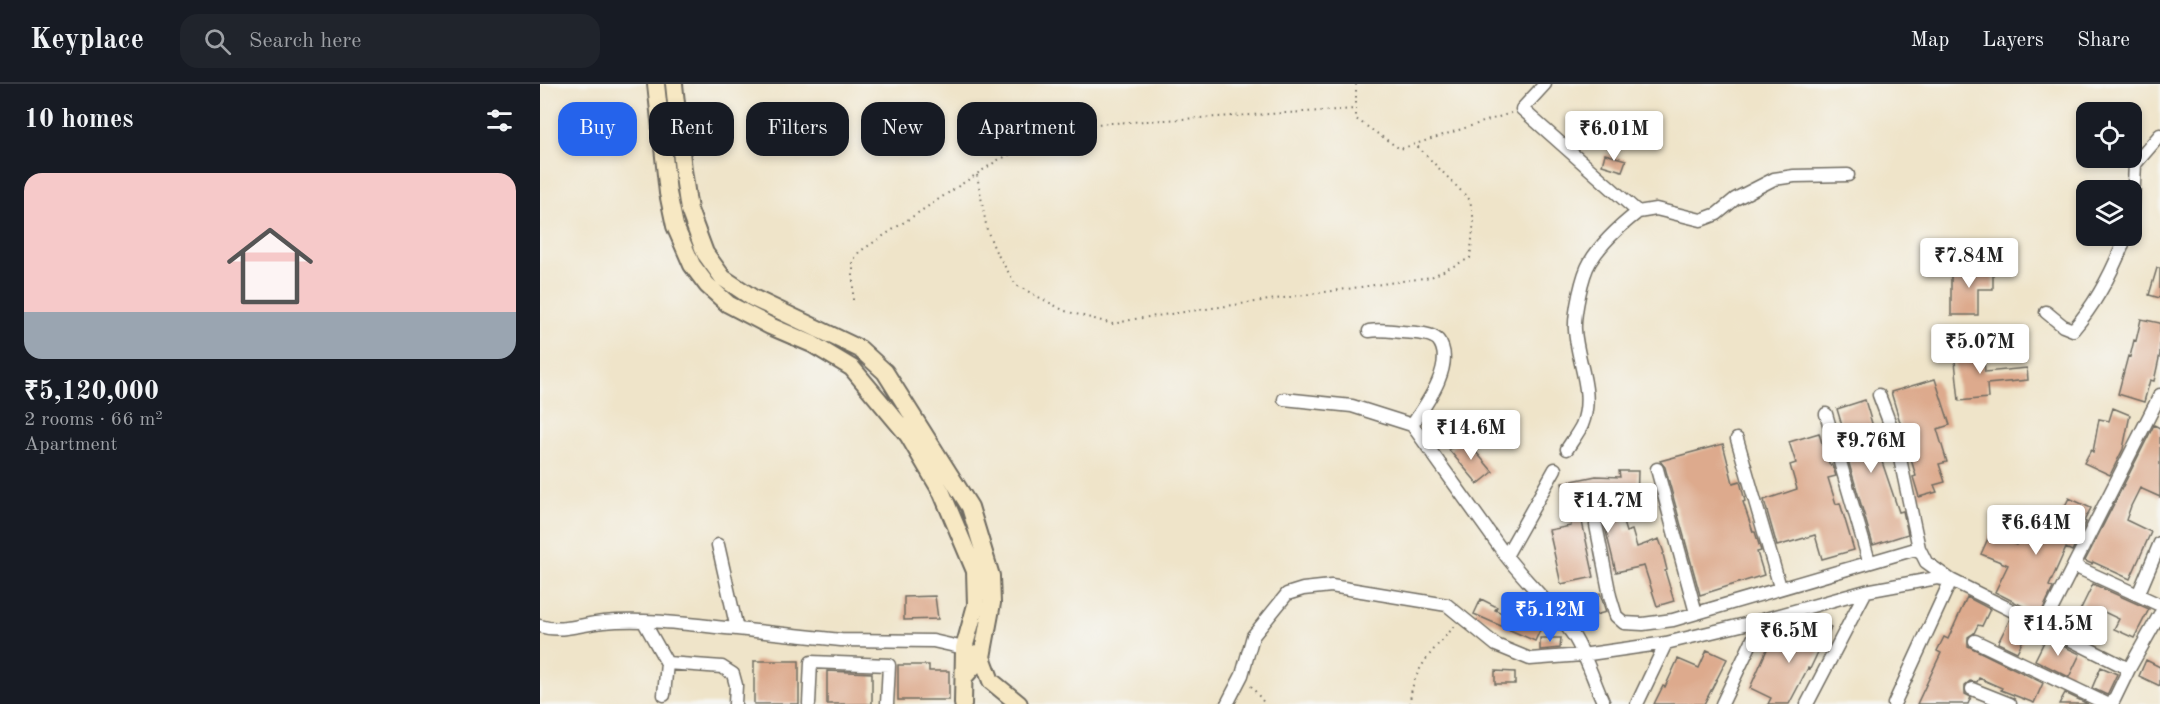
<!DOCTYPE html>
<html lang="en">
<head>
<meta charset="utf-8">
<style>
  body { margin:0; font-family:"Old Standard TT",serif; background:#20242c; color:#f1f3f6; height:100vh; display:flex; flex-direction:column; font-size:22px; white-space:nowrap }
  * { box-sizing:border-box; margin:0 }
  p { font-size:20px; color:#9ea1a6 }
  .icon { flex:none; width:33px; height:33px; fill:none; stroke:currentColor; stroke-width:2; stroke-linecap:round; stroke-linejoin:round }
  .map { position:relative; flex:1; overflow:hidden }
  .side { display:flex; flex-direction:column; background:#171b24; width:540px }
  .side>* { flex:none }
  .top-card { position:absolute; left:18px; top:18px; width:570px; height:54px; display:flex; gap:12px }
  .fabs { position:absolute; left:1536px; top:18px; display:grid; gap:12px }
  .fabs a { display:grid; place-items:center; width:66px; height:66px; border-radius:12px; background:#171b24; box-shadow:0 3px 9px #0003; font-size:30px }
  .price { position:absolute; translate:-50% -51px; padding:0 14px; border-radius:6px; background:#fff; color:#222; font-size:20px; line-height:39px; filter:drop-shadow(0 2px 3px #0008) }
  .price::after { content:''; position:absolute; left:50%; top:36px; width:18px; height:14px; margin-left:-9px; background:inherit; clip-path:polygon(0 0,100% 0,50% 100%) }
  .price.on { background:#2563eb; color:#fff }
  ul { padding:0; list-style:none }
  li { display:grid; align-content:center; gap:12px; height:318px; padding:0 24px }
  li+li { border-top:2px solid #363941 }
  li span { display:grid; place-items:center; height:186px; border-radius:18px; color:#555 }
  li>.icon { margin-inline-start:auto }
  span .icon { width:108px; height:108px; fill:#fffc; stroke-width:1 }
  li b { font-size:26px }
  h2 { display:flex; justify-content:space-between; align-items:center; height:72px; padding:0 24px; font-size:26px }
  .chip { padding:0 21px; border-radius:18px; background:#171b24; box-shadow:0 3px 9px #0003; font-size:21px; line-height:54px }
  .chip.on { background:#2563eb; color:#fff }
  header { display:flex; align-items:center; gap:36px; box-sizing:border-box; height:84px; padding:0 30px; background:#171b24; border-bottom:2px solid #363941 }
  header strong { font-size:28px }
  nav { display:flex; gap:33px; margin-inline-start:auto; font-size:21px }
  .search { width:420px; height:54px; background:#20242c; display:flex; align-items:center; gap:15px; box-sizing:border-box; padding:0 21px; border-radius:18px; color:#9ea1a6; font-size:22px }
  main { display:flex; flex:1; min-height:0 }
  .map>svg:first-child { display:block }
</style>
</head>
<body>
<header>
<strong>Keyplace</strong>
<div class="search"><svg class="icon" aria-label="search" viewBox="0 0 24 24"><circle cx="10" cy="10" r="6"/><path d="M15 15l6 6"/></svg>Search here</div>
<nav><a>Map</a><a>Layers</a><a>Share</a></nav>
</header>
<main>
<section class="side">
<h2>10 homes<svg class="icon" aria-label="filters" viewBox="0 0 24 24"><path d="M4 7h16M4 17h16"/><circle cx="9" cy="7" r="2"/><circle cx="15" cy="17" r="2"/></svg></h2>
<ul>
<li><span style="background:linear-gradient(#f6c9c9 75%,#9aa5b1 0)"><svg class="icon" aria-label="home" viewBox="0 0 24 24"><path d="M3 11l9-7 9 7M6 9v11h12V9"/></svg></span><div><b>₹5,120,000</b><p>2 rooms · 66 m²</p><p>Apartment</p></div></li>
</ul>
</section>
<div class="map">
<svg width="1620" height="620" viewBox="0 0 1620 620">
  <rect width="100%" height="100%" fill="#f6f6f2"/>
  <filter id="ink" filterUnits="userSpaceOnUse"><feTurbulence type="fractalNoise" baseFrequency=".0167" numOctaves="2"/><feDisplacementMap in="SourceGraphic" scale="12" xChannelSelector="R" yChannelSelector="G"/><feConvolveMatrix kernelMatrix="1 2 1 2 8 2 1 2 1" color-interpolation-filters="sRGB"/></filter>
  <filter id="wash" filterUnits="userSpaceOnUse"><feTurbulence type="fractalNoise" baseFrequency=".008" numOctaves="4" result="noise"/><feDisplacementMap in="SourceGraphic" scale="24" xChannelSelector="R" yChannelSelector="G"/><feGaussianBlur stdDeviation="1.35" result="paint"/><feColorMatrix in="noise" values="0 0 0 0 0 0 0 0 0 0 0 0 0 0 0 0 0 1.4 0 .05"/><feComposite in="paint" operator="in"/></filter>
  <g filter="url(#wash)">
    <rect width="100%" height="100%" fill="#efe4c9"/>
    <g id="blocks">
      <path fill="#ddaa8d" d="M1065 70 1086 76 1082 87 1062 81Z
        M1617 184H1620V214L1609 211Z
        M1411 185H1453V205H1438V231H1411Z
        M1601 235 1620 239V270L1614 297 1610 296 1604 318 1578 310 1588 272 1590 273 1594 256 1596 257Z
        M1443 264 1445 288 1487 284 1488 296 1447 300 1448 314 1419 317 1414 267Z
        M1395 295 1410 341 1397 345 1407 378 1399 380 1405 398 1394 401 1397 408 1379 413 1373 393 1376 392 1351 308Z
        M1325 316 1334 346 1342 344 1347 360 1337 363 1359 428 1363 427 1368 450 1333 461 1308 376 1312 375 1297 325Z
        M1573 324 1590 331 1583 365 1570 391 1544 379 1551 366 1553 368 1559 335 1569 337Z
        M1614 341 1620 344V413L1600 404 1591 422 1586 436 1611 448 1590 495 1553 478 1552 480 1545 477Z
        M1279 349 1285 370 1290 381H1292L1296 392 1288 394 1296 420 1300 419 1314 466 1282 475 1275 451 1237 462 1224 416 1257 405 1250 381 1256 379 1249 358Z
        M924 354 953 388 938 400 909 366Z
        M1183 360 1193 399 1200 397 1205 417 1203 418 1213 448H1215L1221 467 1217 468 1224 491 1160 511 1125 383 1120 377Z
        M1079 387H1098L1097 420 1077 419 1086 448 1092 446 1097 463 1119 455 1124 469 1123 470 1127 486 1125 487 1134 517 1117 522 1104 482 1076 488 1064 439 1062 435 1057 433 1049 407 1036 410 1054 493 1021 500 1009 446 1031 442 1022 399 1056 392 1080 393Z
        M1529 414 1551 424 1544 437 1546 438 1532 467 1526 464 1509 502 1513 504 1501 529 1497 527 1496 529 1455 508 1468 481 1441 470 1450 450 1476 461 1489 432 1514 444Z
        M1553 500 1609 525 1594 554 1574 545 1579 535 1558 525 1545 551 1531 545Z
        M1060 509 1066 528 1055 531 1049 513Z
        M395 512 398 535 364 536V513Z
        M1427 513 1450 525 1442 542 1438 541 1434 549 1428 553V562L1503 599 1494 619 1461 606 1462 604 1439 594 1437 598 1430 597 1425 601V610L1431 613 1428 620H1377L1401 569 1397 567 1404 553 1408 555Z
        M941 515 957 523 955 526 985 539 986 536 1001 544 995 557 934 530Z
        M1272 534 1291 543 1281 565 1280 564 1270 585 1268 584 1249 620H1228L1231 614 1210 604 1232 554 1237 557 1240 552 1259 561Z
        M1470 535 1489 544 1477 568 1458 559Z
        M1000 554H1021L1020 564 1000 566Z
        M1506 554 1540 570 1529 593 1495 576Z
        M1167 566 1187 575 1164 620H1114L1123 602 1125 603 1138 575 1159 584Z
        M1606 576 1620 583V602L1599 592Z
        M214 577H259V620H214Z
        M358 581H389V587H409V616H358Z
        M1561 583 1577 590 1567 611 1552 604Z
        M287 587 332 589V620H287Z
        M955 587 975 588V600H955Z
        M1525 609 1548 620H1519Z"/>
    </g>
  </g>
  <g filter="url(#ink)">
    <use href="#blocks" fill-opacity="0" stroke="#706c62" stroke-width="1.5"/>
    <g fill="none" stroke-linecap="round" stroke-linejoin="round">
      <defs>
        <path id="street" d="M1005 0 982 25 1098 128C1080 142 1062 158 1050 178 1042 191 1034 230 1035 246 1037 278 1055 309 1042 341 1038 349 1032 357 1027 365
          M1098 128 1116 125 1161 136 1177 130 1195 115 1234 95 1254 92 1308 91
          M1592 138 1595 80 1620 51
          M1506 228 1523 242 1533 246C1556 219 1574 185 1586 152
          M829 247C841 245 851 247 862 248 872 249 890 248 898 256 917 279 885 322 872 341
          M1339 311 1356 356 1379 464 1386 478 1411 496 1354 620
          M744 315 812 322 872 341 966 472
          M1286 330 1329 477
          M1197 355 1240 503
          M1015 385 966 472C987 499 1013 522 1033 551 1046 571 1054 598 1064 620
          M1117 385 1156 529
          M1056 441 1070 512 1076 532 1084 539 1103 540 1133 536 1379 464
          M178 461 197 545 301 556 393 557 424 564
          M1534 482 1620 521
          M1598 511 1620 459
          M104 538 127 579 124 611
          M0 542C21 549 42 540 63 538 108 534 153 541 197 545
          M1503 542 1620 311
          M1435 557 1567 620
          M127 579 182 583 193 590 196 601 195 620
          M1432 605 1470 620
          M269 620 271 578 349 581 347 620
          M687 620 702 591 713 552 747 510 763 505 791 502 907 521 956 561 990 575 1042 571 1126 559 1222 536 1326 507 1397 494 1411 496 1589 585
          M1097 620 1126 559
          M1182 620 1222 536
          M1267 620 1326 507
          M1572 620 1589 585 1620 530"/>
        <path id="secondary" d="M116 0 128 109 135 142 152 181 167 201 188 220 230 242 272 260 312 284 368 351 402 409 435 487 436 521 424 564 423 620
          M134 0 143 86 149 126 165 169 183 194 213 214 320 265 345 288 430 423 451 492 452 519 442 573 425 592
          M436 569 442 573 451 597 479 620"/>
      </defs>
      <use href="#street" stroke="#706c62" stroke-width="15"/>
      <use href="#secondary" stroke="#706c62" stroke-width="20"/>
      <path stroke="#706c62" stroke-width="2" stroke-dasharray="1.5 4.5" stroke-linecap="butt" d="M816 0V35L860 65 971 29
        M437 91 447 146 455 166 476 201 525 227 573 240 595 235 891 193 930 174 934 137 930 116 875 60
        M313 216V177L319 168 458 76 489 62 555 40 816 25
        M711 602 725 620
        M870 620C871 586 894 565 915 542"/>
      <use href="#street" stroke="#fff" stroke-width="12"/>
      <use href="#secondary" stroke="#f7e8c3" stroke-width="16"/>
    </g>
  </g>
</svg>
<div class="fabs">
<a><svg class="icon" aria-label="locate" viewBox="0 0 24 24"><circle cx="12" cy="12" r="6"/><path d="M12 2v4M12 18v4M2 12h4M18 12h4"/></svg></a>
<a><svg class="icon" aria-label="layers" viewBox="0 0 24 24"><path d="M12 4l9 5-9 5-9-5zM3 14l9 5 9-5"/></svg></a>
</div>
<b class="price" style="left:1074px;top:78px">₹6.01M</b>
<b class="price" style="left:1429px;top:205px">₹7.84M</b>
<b class="price" style="left:1440px;top:291px">₹5.07M</b>
<b class="price" style="left:931px;top:377px">₹14.6M</b>
<b class="price" style="left:1331px;top:390px">₹9.76M</b>
<b class="price" style="left:1068px;top:450px">₹14.7M</b>
<b class="price" style="left:1496px;top:472px">₹6.64M</b>
<b class="price on" style="left:1010px;top:559px">₹5.12M</b>
<b class="price" style="left:1518px;top:573px">₹14.5M</b>
<b class="price" style="left:1249px;top:580px">₹6.5M</b>
<div class="top-card">
<a class="chip on">Buy</a>
<a class="chip">Rent</a>
<a class="chip">Filters</a>
<a class="chip">New</a>
<a class="chip">Apartment</a>
</div>
</div>
</main>
</body>
</html>
